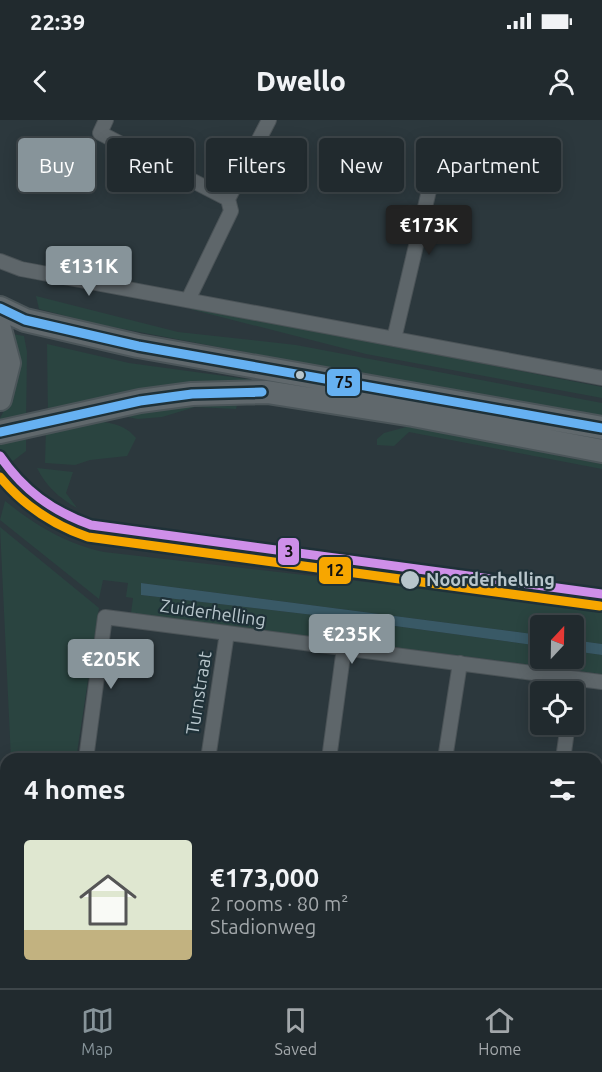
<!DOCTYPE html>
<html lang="en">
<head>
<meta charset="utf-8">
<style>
  body { margin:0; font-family:Ubuntu,sans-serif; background:#293236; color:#f1f3f6; height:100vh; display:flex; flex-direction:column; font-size:22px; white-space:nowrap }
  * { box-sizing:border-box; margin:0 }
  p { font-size:20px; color:#a2a7aa }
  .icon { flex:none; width:33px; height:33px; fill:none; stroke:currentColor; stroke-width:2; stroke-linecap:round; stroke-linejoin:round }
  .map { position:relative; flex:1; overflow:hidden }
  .drawer { position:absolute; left:0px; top:633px; width:603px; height:236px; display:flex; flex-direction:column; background:#212a2e; border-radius:18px 18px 0 0; box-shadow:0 3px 15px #0003,0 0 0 2px #3e464a }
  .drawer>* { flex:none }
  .banner { position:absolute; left:18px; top:18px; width:567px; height:54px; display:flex; gap:12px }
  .needle { width:39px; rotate:22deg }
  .controls { position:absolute; left:530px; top:495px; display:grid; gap:12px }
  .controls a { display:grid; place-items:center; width:54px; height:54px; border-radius:6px; background:#212a2e; box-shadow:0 3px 15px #0003,0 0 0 2px #3e464a; font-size:30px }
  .price { position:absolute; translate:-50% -51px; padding:0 14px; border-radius:6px; background:#87949a; color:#fff; font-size:20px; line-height:39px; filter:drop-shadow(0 2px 3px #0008) }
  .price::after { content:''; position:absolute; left:50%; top:36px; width:18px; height:14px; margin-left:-9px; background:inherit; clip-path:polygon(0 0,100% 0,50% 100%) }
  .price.on { background:#222; color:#fff }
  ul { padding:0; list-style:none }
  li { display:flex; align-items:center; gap:18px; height:150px; padding:0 24px }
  li span { display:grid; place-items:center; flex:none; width:168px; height:120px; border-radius:6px; color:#555 }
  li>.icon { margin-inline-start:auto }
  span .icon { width:72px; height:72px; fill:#fffc; stroke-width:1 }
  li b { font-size:26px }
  h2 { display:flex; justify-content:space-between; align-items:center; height:72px; padding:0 24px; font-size:26px }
  .pill { padding:0 21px; border-radius:6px; background:#212a2e; box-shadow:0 3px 15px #0003,0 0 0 2px #3e464a; font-size:21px; line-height:54px }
  .pill.on { background:#87949a; color:#fff }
  .status { display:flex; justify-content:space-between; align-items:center; height:42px; padding:0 30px; background:#212a2e; direction:ltr }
  .status svg { height:16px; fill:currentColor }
  header { display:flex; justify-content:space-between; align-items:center; height:78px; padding:0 24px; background:#212a2e; font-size:27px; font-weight:800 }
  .dock { display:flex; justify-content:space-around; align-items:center; height:84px; border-top:2px solid #3e464a; background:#212a2e; font-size:16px; color:#a2a7aa }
  .dock a { display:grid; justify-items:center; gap:3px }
  .dock .on { color:#87949a }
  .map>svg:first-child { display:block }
</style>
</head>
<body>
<div class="status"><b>22:39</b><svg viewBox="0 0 49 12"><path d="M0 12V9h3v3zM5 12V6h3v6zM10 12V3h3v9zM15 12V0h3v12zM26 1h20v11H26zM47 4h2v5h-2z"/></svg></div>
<header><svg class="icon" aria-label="back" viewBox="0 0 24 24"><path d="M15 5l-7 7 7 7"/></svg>Dwello<svg class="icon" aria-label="person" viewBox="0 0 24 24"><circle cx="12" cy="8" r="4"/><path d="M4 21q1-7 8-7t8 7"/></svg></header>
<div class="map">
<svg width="602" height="868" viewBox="0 0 602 868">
  <rect width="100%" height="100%" fill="#2c383d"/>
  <path fill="#2a4440" d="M36 176 178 212 296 225 602 283V300L97 204 39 189Z
    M190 186 602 267V278L366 234 190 189Z
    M12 214 24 216 27 232 26 301 0 305V298L9 282Z
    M47 224 129 243 298 266 48 297Z
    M224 280 237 285 236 289 195 287 162 297 138 299 111 294Z
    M98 301C115 304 125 305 136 318L127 336 90 340 75 345 45 343 46 308Z
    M417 304 526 323 558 336 602 344V349L409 312 394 326 377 325V319L384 313Z
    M26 314V331L0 351V321Z
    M37 348 73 352 66 373 77 388C59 378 46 366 37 348Z
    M5 381C37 406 64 423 104 432L602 489V524L573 520V506H540V515L141 463V475L322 496 540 526V538H573V531L602 535V554L131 493 133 478 126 477 128 463 103 460 99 479 0 400Z
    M0 407 99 488 76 639H11Z
    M597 849H602V868L544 863 597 862Z
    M425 862 467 868H386L345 863Z"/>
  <path fill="#395966" d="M141 463 540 515V526L322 496 141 475Z
    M573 520 602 524V535L573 531Z
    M544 862 588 868H467L425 863Z"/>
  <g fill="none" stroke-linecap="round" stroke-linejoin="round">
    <defs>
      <path id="minor" d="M106 0 100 13 228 79
        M0 141 21 149 602 258
        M188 180 231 91 228 79 269 0
        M394 219 435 45
        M86 639 105 497 602 562
        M208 639 227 513
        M329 639 344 528
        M445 639 460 543
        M563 639 568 604
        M0 735V751
        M0 761 6 762
        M597 840 602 841
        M298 862 341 868"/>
      <path id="primary" d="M0 188 25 200 138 226 602 308
        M0 209 9 243 0 279
        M0 312 140 281 192 274 267 272 413 295 602 331"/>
    </defs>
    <use href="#minor" stroke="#4b5357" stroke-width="16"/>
    <use href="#primary" stroke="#4b5559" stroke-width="26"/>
    <use href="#minor" stroke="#5e666a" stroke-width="14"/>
    <use href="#primary" stroke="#60686c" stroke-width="22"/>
    <defs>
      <path id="bus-1" d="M0 188 25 200 138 226 602 308
        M0 312 140 281 192 274 262 272"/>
    </defs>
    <use href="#bus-1" stroke="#1f3138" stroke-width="14"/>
    <use href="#bus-1" stroke="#66b1f2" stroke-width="9"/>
    <defs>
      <path id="tram-1" d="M0 336C23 370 52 391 91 405L602 474"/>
      <path id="tram-2" d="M0 357C24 386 53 405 88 417L600 486"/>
    </defs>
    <use href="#tram-1" stroke="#1f3138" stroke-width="14"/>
    <use href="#tram-2" stroke="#1f3138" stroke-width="14"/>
    <use href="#tram-1" stroke="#ce8fe9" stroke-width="9"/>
    <use href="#tram-2" stroke="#f7a600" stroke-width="9"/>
  </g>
  <g fill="#b8c6cc" stroke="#1f3138" stroke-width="2">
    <circle cx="300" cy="255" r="5"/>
    <circle cx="410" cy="460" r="10"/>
  </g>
  <g text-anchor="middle" stroke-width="4.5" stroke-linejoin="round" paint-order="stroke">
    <g font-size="18" font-weight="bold" fill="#b8c6cc" stroke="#1f3138" text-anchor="start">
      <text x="426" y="466">Noorderhelling</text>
    </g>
    <g font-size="18" fill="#b8c6cc" stroke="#1f3138">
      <text transform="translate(213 493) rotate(8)" y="6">Zuiderhelling</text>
      <text transform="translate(199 573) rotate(-81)" y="6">Turnstraat</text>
    </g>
  </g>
  <g stroke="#1f3138" stroke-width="2">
    <rect x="326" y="248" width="35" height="29" rx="6" fill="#66b1f2"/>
    <rect x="277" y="417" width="23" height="29" rx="6" fill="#ce8fe9"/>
    <rect x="318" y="436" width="34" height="29" rx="6" fill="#f7a600"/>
  </g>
  <g font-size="16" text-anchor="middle" font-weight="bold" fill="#111">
    <text x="344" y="268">75</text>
    <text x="289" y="437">3</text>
    <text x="335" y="456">12</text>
  </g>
</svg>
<div class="controls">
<a><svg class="needle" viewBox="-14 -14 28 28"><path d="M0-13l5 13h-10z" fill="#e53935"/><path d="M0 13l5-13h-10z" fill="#a2a7aa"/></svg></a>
<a><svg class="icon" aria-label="locate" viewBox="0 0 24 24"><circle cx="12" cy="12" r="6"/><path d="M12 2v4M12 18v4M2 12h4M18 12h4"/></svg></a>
</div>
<b class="price on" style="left:429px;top:136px">€173K</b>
<b class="price" style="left:89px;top:177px">€131K</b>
<b class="price" style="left:352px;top:545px">€235K</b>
<b class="price" style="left:111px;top:570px">€205K</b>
<div class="banner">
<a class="pill on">Buy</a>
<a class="pill">Rent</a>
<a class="pill">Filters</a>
<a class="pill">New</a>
<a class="pill">Apartment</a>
</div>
<section class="drawer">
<h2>4 homes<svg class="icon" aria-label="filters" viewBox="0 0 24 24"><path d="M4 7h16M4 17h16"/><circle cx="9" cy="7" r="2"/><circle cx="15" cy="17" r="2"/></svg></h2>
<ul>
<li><span style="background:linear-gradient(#dfe7d0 75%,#c2b280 0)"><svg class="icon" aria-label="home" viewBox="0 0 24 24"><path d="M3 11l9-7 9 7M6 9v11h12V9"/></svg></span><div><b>€173,000</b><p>2 rooms · 80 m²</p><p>Stadionweg</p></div></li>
</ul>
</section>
</div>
<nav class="dock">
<a class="on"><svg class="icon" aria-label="map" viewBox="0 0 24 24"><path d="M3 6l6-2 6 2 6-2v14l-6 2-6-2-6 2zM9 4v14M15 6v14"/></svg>Map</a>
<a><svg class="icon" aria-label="saved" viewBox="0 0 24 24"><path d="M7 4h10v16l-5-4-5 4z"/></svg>Saved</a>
<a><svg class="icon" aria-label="home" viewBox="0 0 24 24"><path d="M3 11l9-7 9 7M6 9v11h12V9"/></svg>Home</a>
</nav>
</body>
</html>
